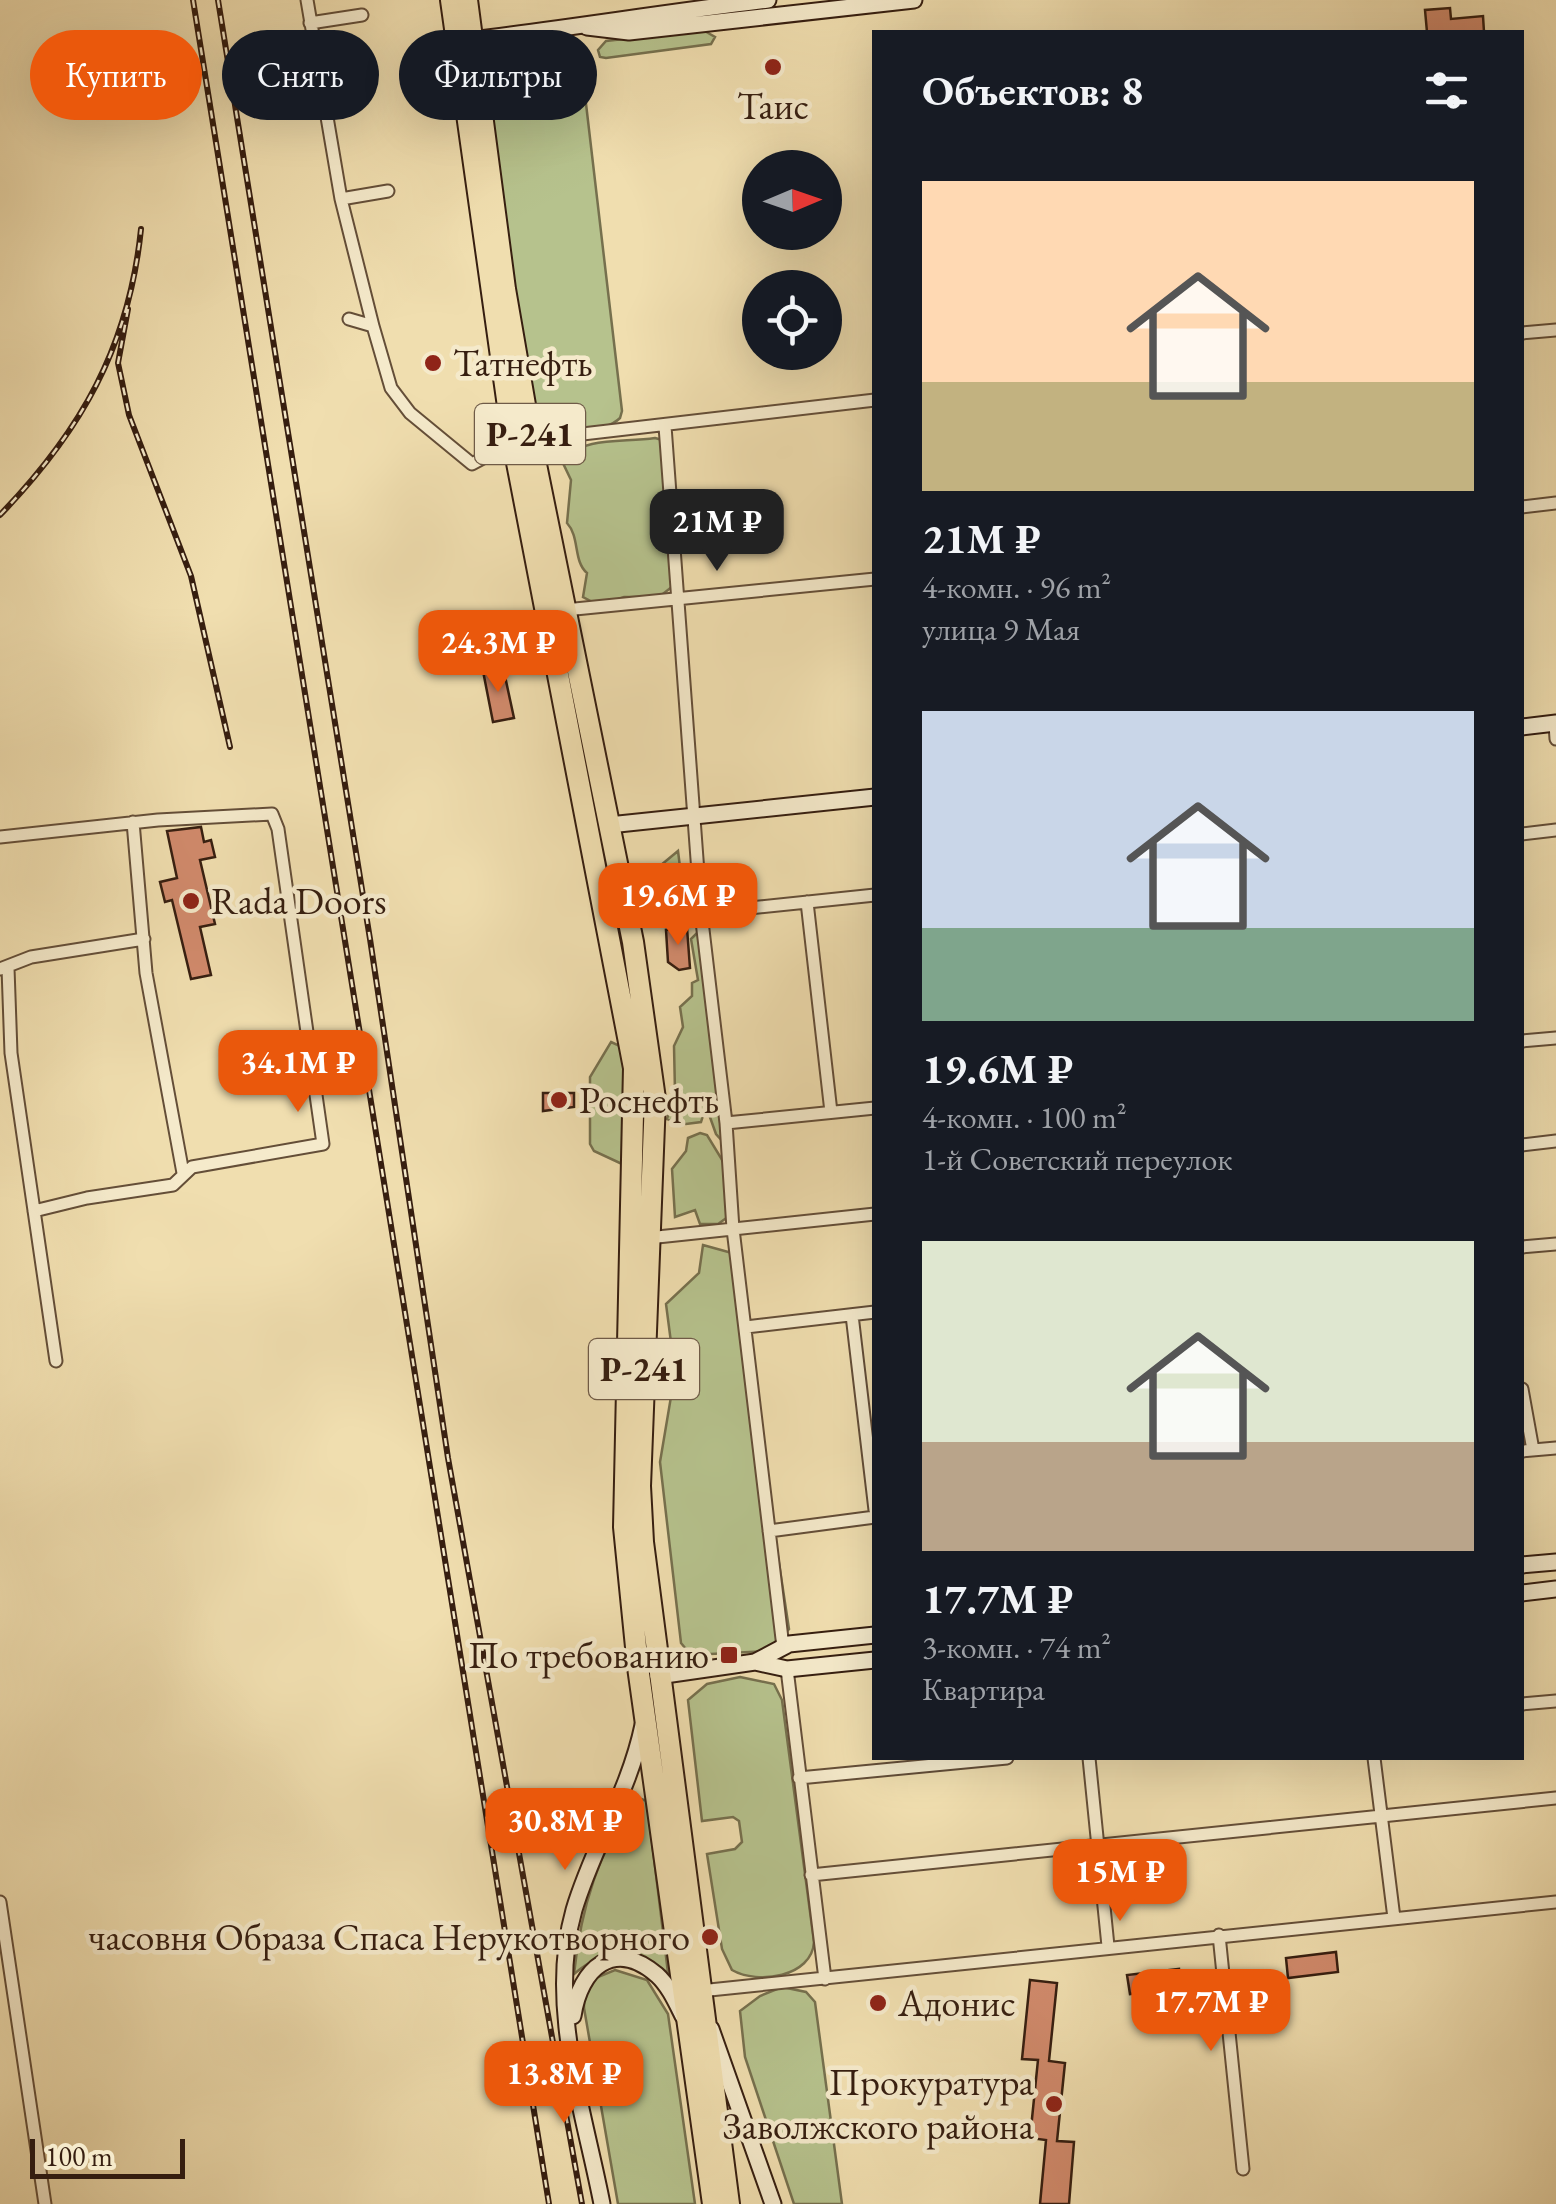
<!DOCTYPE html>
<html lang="ru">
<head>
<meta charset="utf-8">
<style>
  body { margin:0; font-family:"EB Garamond",serif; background:#242831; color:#f1f3f6; height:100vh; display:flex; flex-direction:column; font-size:38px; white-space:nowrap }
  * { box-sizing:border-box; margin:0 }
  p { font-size:32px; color:#9ea1a6 }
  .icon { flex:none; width:55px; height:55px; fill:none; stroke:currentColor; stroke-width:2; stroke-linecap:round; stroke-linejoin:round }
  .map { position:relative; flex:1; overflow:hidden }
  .side { position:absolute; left:872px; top:30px; width:652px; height:1730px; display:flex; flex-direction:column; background:#171b24; border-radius:0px; box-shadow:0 10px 40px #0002 }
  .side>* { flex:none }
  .guide { position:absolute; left:30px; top:30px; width:692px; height:90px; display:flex; gap:20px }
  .needle { width:65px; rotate:88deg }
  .tools { position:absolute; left:742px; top:150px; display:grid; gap:20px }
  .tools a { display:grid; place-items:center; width:100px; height:100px; border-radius:50%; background:#171b24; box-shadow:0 10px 40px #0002; font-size:50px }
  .scale { position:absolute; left:30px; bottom:25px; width:155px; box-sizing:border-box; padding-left:10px; border:5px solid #361e10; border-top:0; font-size:28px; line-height:35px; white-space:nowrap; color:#361e10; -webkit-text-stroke:8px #f5eacb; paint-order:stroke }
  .price { position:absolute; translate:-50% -85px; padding:0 22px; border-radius:20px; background:#ea580c; color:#fff; font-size:32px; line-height:65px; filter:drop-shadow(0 2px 5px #0008) }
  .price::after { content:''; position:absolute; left:50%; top:60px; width:30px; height:22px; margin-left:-15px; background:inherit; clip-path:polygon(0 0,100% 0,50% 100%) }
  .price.current { background:#222; color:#fff }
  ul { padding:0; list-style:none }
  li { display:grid; align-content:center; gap:20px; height:530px; padding:0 50px }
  li span { display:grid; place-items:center; height:310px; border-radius:0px; color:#555 }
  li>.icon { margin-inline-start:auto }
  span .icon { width:180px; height:180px; fill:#fffc; stroke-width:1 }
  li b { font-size:42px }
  h2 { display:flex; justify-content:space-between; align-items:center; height:120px; padding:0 50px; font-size:42px }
  .pill { padding:0 35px; border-radius:45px; background:#171b24; box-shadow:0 10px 40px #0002; font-size:35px; line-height:90px }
  .pill.current { background:#ea580c; color:#fff }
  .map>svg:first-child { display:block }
</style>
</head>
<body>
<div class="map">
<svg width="1556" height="2204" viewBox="0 0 1556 2204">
  <rect width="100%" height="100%" fill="#f0deaf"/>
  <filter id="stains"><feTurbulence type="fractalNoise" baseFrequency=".002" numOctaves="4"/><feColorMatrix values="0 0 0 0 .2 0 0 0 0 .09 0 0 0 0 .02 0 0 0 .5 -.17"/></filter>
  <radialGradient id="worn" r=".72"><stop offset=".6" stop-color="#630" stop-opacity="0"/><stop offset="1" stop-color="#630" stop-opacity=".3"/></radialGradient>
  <path fill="#b6c28d" stroke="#76704e" stroke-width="2.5" d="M703 30 715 37 711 44 606 58 600 57 598 50 606 41Z
    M560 45 574 49 581 61 622 411 620 418C605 433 557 436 537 430L534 423 484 75 485 63 497 53Z
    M655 438 666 441 670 525 667 551 679 568 673 586 659 597H624L600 606 583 597 587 573C573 561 580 537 567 523L571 480 561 459C587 436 623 443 655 438Z
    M678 851 682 883 670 906 662 907 661 923 654 918 647 887 651 885 649 875Z
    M698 932 724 1143 716 1134 706 1106 701 1122 686 1124 667 1119 675 1092 674 1046 683 1027 680 1007 692 996V983L698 980 691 939Z
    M611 1042 620 1046 624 1068 622 1164 594 1151 590 1144V1077Z
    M700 1133 707 1135 724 1163 732 1214 718 1224H700L695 1210 675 1217 672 1169 686 1151 688 1138Z
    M703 1245 732 1253 789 1629 769 1651 691 1655 681 1643 660 1462 675 1373 666 1304 699 1273Z
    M740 1677 774 1684 782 1700 814 1942C812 1977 758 1985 732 1970L722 1949 707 1854 735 1849 742 1842 739 1821 733 1817 702 1821 688 1700 707 1684Z
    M641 1799 647 1801 668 1973C635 1947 607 1946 574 1974 580 1915 598 1842 641 1799Z
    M615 1970 647 1980 668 2014 695 2204H618L584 2008V1998L593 1979Z
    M782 1987 806 1992 815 2002 842 2204H794L745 2057 740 2011 760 1996Z"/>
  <path fill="#d18a6c" stroke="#361e10" stroke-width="2.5" d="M1450 8 1451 19 1483 16 1484 32H1427L1425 10Z
    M503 667 514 718 493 722 483 671Z
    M201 827 204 842 211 840 215 857 200 860 215 924 200 927 211 975 191 979 172 900 165 902 160 882 177 878 167 831Z
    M687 928 690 968 679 970 668 962 666 930Z
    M543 1093H574V1107L543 1111Z
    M1336 1952 1338 1972 1288 1978 1286 1958Z
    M1179 1969 1181 1988 1130 1994 1127 1975Z
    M1030 1980 1057 1983 1049 2061 1065 2063 1057 2141 1074 2142 1069 2204H1040L1046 2140 1030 2138 1038 2060 1022 2059Z"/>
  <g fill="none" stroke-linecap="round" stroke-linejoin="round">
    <defs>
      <path id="street" d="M307 0 341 199 373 326
        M310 23 362 15
        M341 199 388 191
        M349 319 373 326 391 388 410 413 472 464 513 442
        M1522 333 1556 330
        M665 426 701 913 726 1123 733 1229 783 1647
        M531 440 875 400
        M1522 507 1556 503
        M565 610 875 579
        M1555 724 1556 739
        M133 822 146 973 183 1173
        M1522 834 1556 830
        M0 837 158 820 272 814 278 829 323 1144 192 1167 173 1185 87 1198 34 1211
        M807 902 831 1112
        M701 913 875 895
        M8 968 11 1053 56 1361
        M0 969 31 957 144 939
        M1522 1041 1556 1038
        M726 1123 875 1108
        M1522 1145 1556 1141
        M648 1238 875 1214
        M1522 1247 1556 1244
        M852 1315 875 1510
        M746 1327 875 1312
        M1522 1389 1533 1450
        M1522 1451 1556 1448
        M769 1531 875 1517
        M787 1669 825 1979
        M1522 1704 1556 1701
        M1089 1758 1108 1946
        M1374 1758 1394 1918
        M799 1778 1007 1758
        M811 1875 1556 1798
        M0 1902 45 2204
        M1219 1935 1243 2169
        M700 1991 1556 1902"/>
      <path id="secondary" d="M587 27 629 32 914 0
        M471 40C570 28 668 12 768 0
        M1522 727 1556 723
        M609 825 875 797
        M1522 1565 1556 1562
        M1522 1593 1556 1589
        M755 1662 787 1669 875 1660
        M658 1676 755 1662 789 1644 875 1635
        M573 2016C580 1968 614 1938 657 1975 669 1986 676 2002 683 2016
        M711 2029 773 2204
        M602 2204C584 2111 547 2005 574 1910 593 1846 629 1792 643 1725"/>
      <path id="highway" d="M451 0 513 442 634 1068 624 1527 638 1667 713 2204
        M467 0 505 289 531 440 633 942 655 1099 640 1486 643 1542 729 2204"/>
    </defs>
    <use href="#street" stroke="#644e38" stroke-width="15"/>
    <use href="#secondary" stroke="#361e10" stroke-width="19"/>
    <use href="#highway" stroke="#361e10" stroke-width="24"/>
    <use href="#street" stroke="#f5eacb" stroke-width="11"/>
    <use href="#secondary" stroke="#f5eacb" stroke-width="15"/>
    <use href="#highway" stroke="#f0deaf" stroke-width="20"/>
    <defs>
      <path id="rail" d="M193 0 549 2204
        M218 0 370 939 448 1458 582 2204
        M128 309 118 363 129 415 191 576 230 747
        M0 515C81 431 129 347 141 229"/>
    </defs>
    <use href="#rail" stroke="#361e10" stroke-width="6"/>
    <use href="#rail" stroke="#f5eacb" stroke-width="2.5" stroke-dasharray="8" stroke-linecap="butt"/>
  </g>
  <g fill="#8f2418" stroke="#f5eacb" stroke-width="4">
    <circle cx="773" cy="67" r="10"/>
    <circle cx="433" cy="363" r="10"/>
    <circle cx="191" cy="901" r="10"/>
    <circle cx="559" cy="1100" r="10"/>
    <rect x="719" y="1645" width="20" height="20" rx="5"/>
    <circle cx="710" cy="1937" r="10"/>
    <circle cx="878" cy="2003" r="10"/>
    <circle cx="1054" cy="2104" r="10"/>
  </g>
  <g text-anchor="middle" stroke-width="9" stroke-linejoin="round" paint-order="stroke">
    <g fill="#f5eacb" stroke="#6f5b48" stroke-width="2.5">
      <rect x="475" y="404" width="110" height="60" rx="8"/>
      <rect x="589" y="1339" width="110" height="60" rx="8"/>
    </g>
    <g font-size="35" font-weight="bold" fill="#361e10">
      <text x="530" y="446">Р-241</text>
      <text x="644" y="1381">Р-241</text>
    </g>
    <g font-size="38" fill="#361e10" stroke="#f5eacb" text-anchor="start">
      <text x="773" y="119" text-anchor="middle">Таис</text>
      <text x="453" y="376">Татнефть</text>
      <text x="211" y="914">Rada Doors</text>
      <text x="579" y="1113">Роснефть</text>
      <text x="709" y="1668" text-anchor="end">По требованию</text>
      <text x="690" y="1950" text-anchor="end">часовня Образа Спаса Нерукотворного</text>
      <text x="898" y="2016">Адонис</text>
      <text x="1034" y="2095" text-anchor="end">Прокуратура<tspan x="1034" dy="44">Заволжского района</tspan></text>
    </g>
  </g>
  <rect width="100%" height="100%" filter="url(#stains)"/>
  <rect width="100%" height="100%" fill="url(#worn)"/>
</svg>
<div class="tools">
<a><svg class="needle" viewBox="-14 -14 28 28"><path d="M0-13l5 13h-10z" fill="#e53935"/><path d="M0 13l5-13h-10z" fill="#9ea1a6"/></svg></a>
<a><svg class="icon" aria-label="locate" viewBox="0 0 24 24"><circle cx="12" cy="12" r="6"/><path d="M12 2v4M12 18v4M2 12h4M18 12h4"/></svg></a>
</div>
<div class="scale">100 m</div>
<b class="price current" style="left:717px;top:574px">21M ₽</b>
<b class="price" style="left:498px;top:695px">24.3M ₽</b>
<b class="price" style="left:678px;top:948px">19.6M ₽</b>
<b class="price" style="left:298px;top:1115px">34.1M ₽</b>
<b class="price" style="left:565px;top:1873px">30.8M ₽</b>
<b class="price" style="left:1120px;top:1924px">15M ₽</b>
<b class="price" style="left:1211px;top:2054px">17.7M ₽</b>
<b class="price" style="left:564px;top:2126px">13.8M ₽</b>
<div class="guide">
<a class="pill current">Купить</a>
<a class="pill">Снять</a>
<a class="pill">Фильтры</a>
</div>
<section class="side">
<h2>Объектов: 8<svg class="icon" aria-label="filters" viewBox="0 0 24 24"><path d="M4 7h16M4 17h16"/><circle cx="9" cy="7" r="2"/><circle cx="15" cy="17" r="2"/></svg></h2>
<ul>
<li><span style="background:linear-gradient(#ffd9b3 65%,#c2b280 0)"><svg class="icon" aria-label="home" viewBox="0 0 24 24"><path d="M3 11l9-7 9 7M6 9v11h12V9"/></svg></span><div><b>21M ₽</b><p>4-комн. · 96 m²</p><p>улица 9 Мая</p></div></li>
<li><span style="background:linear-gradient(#c9d6e8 70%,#7fa58c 0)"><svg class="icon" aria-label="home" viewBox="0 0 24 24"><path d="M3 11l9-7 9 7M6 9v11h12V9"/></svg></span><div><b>19.6M ₽</b><p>4-комн. · 100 m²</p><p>1-й Советский переулок</p></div></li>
<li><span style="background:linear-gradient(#dfe7d0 65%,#b9a48a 0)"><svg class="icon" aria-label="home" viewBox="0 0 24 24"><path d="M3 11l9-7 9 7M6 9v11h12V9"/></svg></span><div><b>17.7M ₽</b><p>3-комн. · 74 m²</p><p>Квартира</p></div></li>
</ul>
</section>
</div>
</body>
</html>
